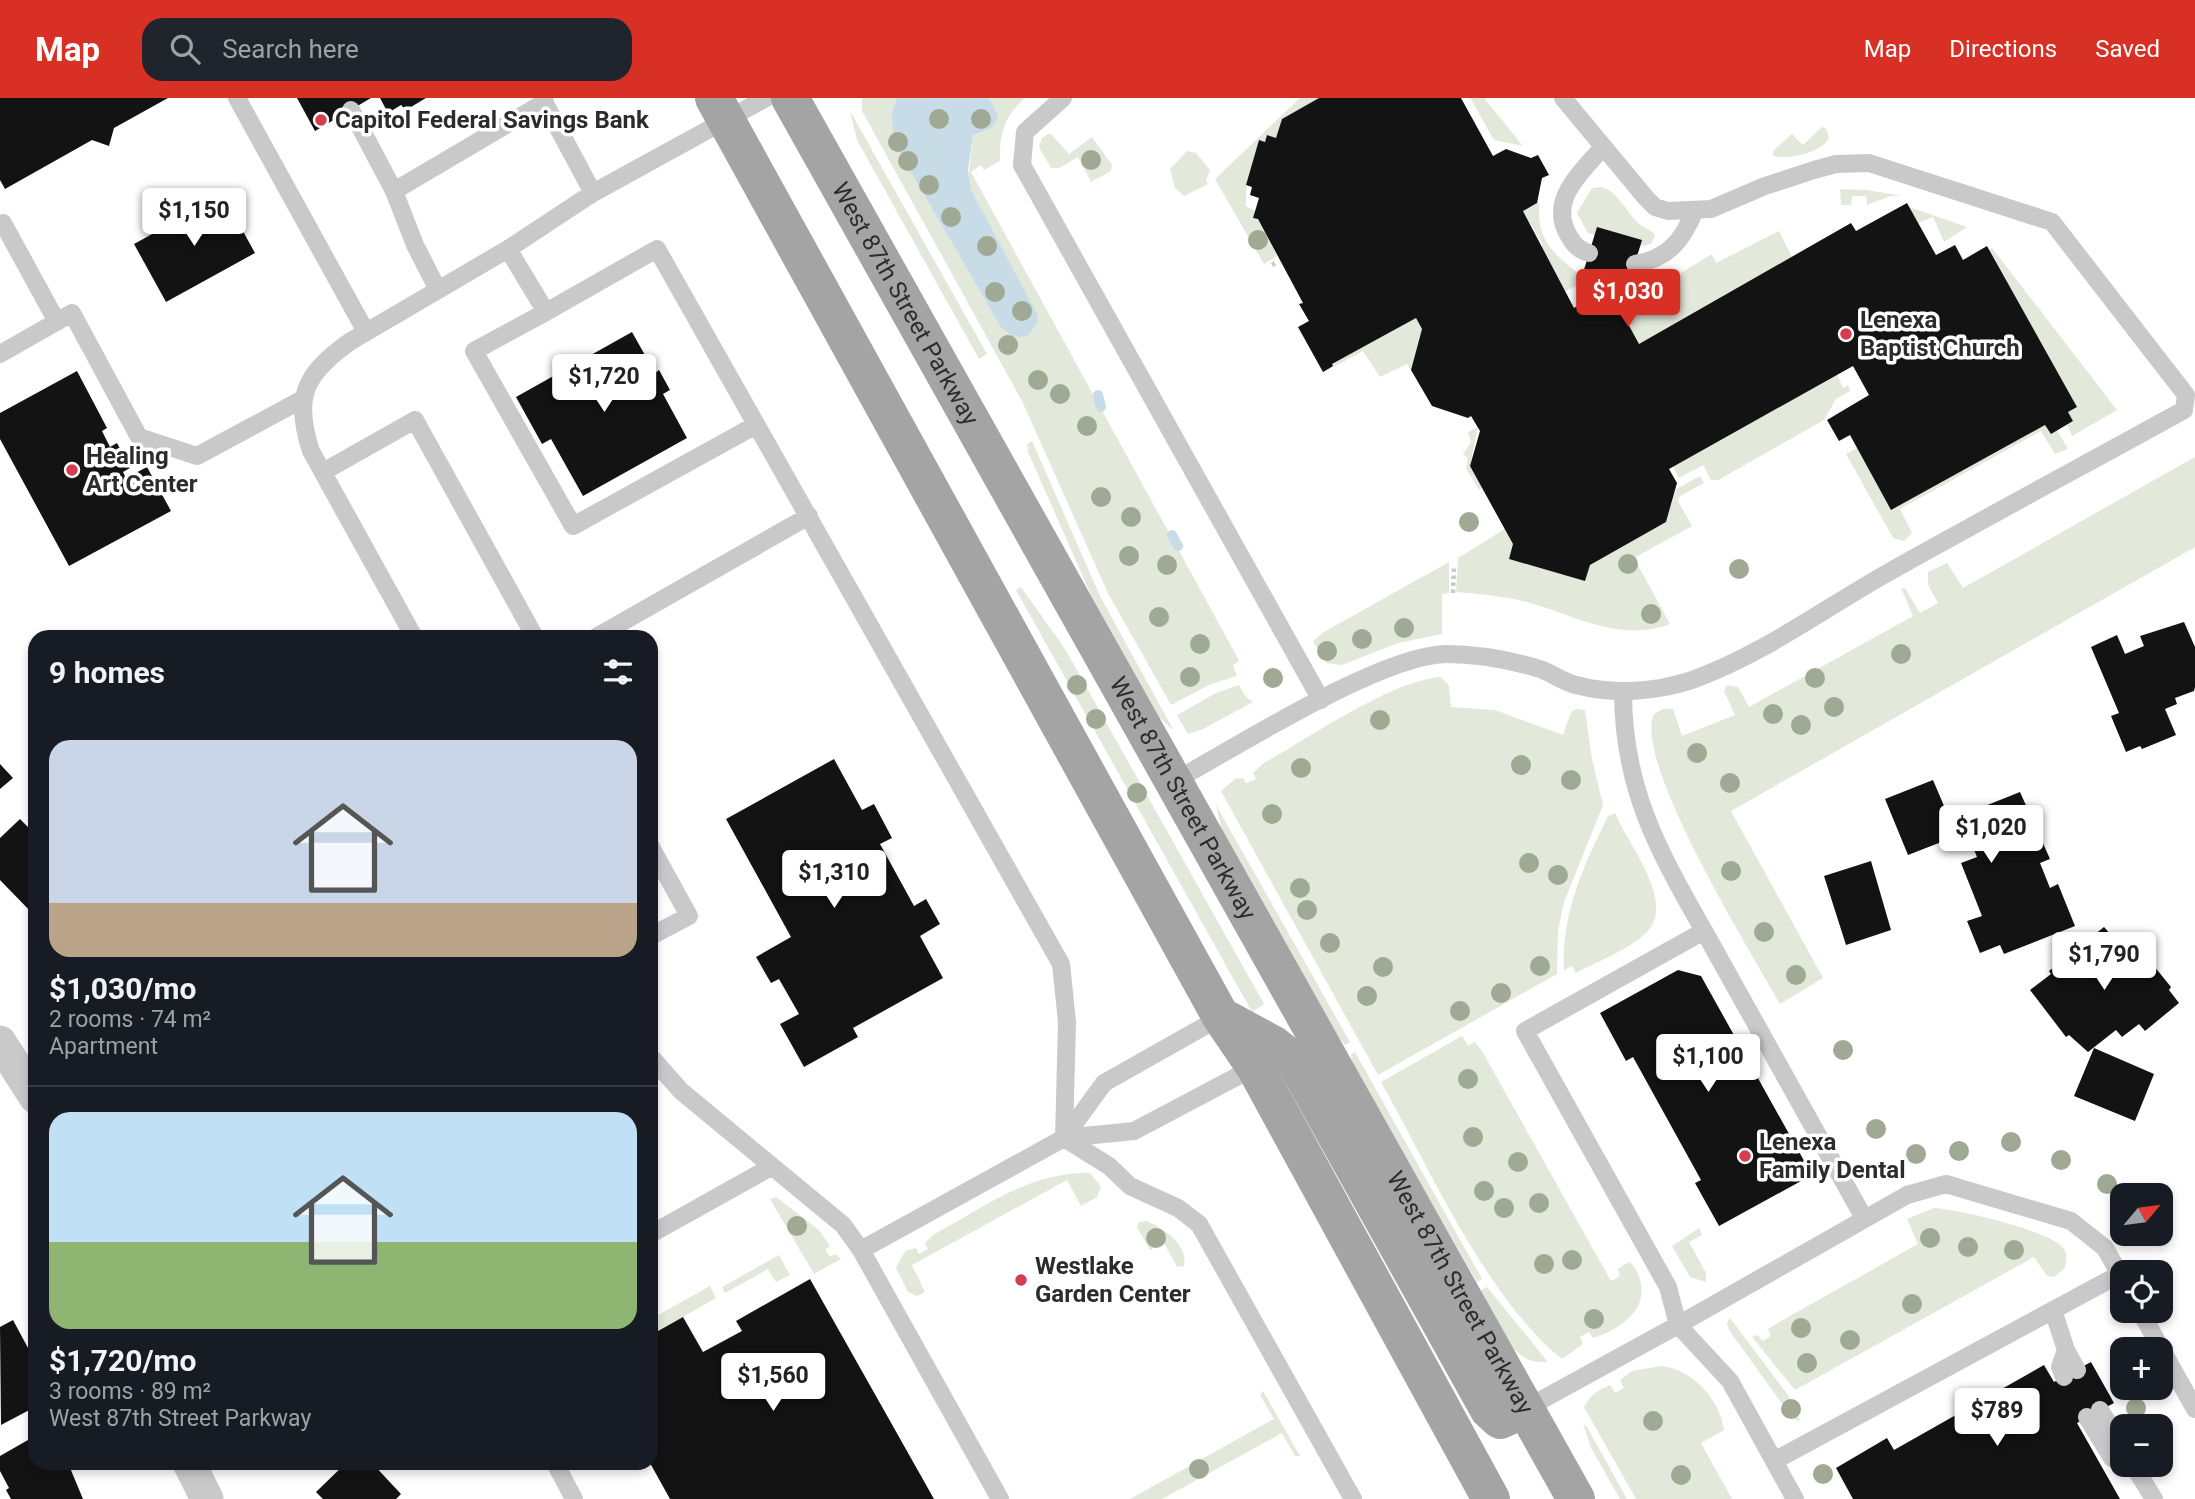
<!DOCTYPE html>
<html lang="en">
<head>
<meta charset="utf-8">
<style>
  body { margin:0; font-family:Roboto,sans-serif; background:#20242c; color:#f1f3f6; height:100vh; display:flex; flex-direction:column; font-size:26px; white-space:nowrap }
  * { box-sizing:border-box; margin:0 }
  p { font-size:23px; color:#9ea1a6 }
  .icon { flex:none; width:38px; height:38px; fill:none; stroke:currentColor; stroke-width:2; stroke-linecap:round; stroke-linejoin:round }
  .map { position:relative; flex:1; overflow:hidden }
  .sheet { position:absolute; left:28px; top:532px; width:630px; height:840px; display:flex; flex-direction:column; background:#171b24; border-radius:21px; box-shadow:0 4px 10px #0003 }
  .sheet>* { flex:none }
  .needle { width:46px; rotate:61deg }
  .tools { position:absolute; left:2110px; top:1085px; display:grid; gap:14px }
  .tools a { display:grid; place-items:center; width:63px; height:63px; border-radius:14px; background:#171b24; box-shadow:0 4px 10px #0003; font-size:35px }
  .price { position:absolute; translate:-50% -60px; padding:0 16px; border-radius:7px; background:#fff; color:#222; font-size:23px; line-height:46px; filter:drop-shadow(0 2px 4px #0008) }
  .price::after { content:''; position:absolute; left:50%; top:42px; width:21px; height:16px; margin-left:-10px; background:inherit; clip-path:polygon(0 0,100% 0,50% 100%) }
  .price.active { background:#d93025; color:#fff }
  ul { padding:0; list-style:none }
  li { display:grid; align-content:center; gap:14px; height:371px; padding:0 21px }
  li+li { border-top:2px solid #363941 }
  li span { display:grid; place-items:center; height:217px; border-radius:21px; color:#555 }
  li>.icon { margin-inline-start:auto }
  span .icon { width:126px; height:126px; fill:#fffc; stroke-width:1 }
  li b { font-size:30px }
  h2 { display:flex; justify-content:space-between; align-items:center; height:84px; padding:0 21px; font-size:30px }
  header { display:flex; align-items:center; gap:42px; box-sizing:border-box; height:98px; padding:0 35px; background:#d93025; color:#fff }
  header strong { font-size:33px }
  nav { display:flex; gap:38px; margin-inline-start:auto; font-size:24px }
  .search { width:490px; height:63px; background:#20242c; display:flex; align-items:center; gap:18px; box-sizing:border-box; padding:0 24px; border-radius:21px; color:#9ea1a6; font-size:26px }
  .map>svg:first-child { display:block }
</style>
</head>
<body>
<header>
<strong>Map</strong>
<div class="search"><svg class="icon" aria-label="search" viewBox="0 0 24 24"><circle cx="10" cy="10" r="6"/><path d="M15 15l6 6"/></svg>Search here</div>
<nav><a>Map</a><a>Directions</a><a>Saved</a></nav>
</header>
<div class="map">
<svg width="2195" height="1401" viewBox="0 0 2195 1401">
  <rect width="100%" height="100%" fill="#fff"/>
  <path fill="#e2e8da" d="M862 0H897L894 45 1000 228 968 83 973 37 992 30 993 14 989 0H1025C1004 18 999 37 1000 63L984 72 981 67 971 74 1235 555 1239 563 1233 567 1237 578 1211 586 1171 607 1108 495 1022 303 862 13Z
    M1300 0H1319L1282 21 1276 40 1267 37 1265 44 1259 42 1246 87V108L1255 113 1253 120 1258 121 1277 158 1264 166 1215 81Z
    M1470 0H1484L1523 48 1494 42Z
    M850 13 987 256 979 261 857 42Z
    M1822 29 1826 30 1829 40C1820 56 1790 61 1773 58V53L1792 36 1803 47Z
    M1050 35 1069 56 1092 39 1112 67 1111 73 1091 84 1078 59 1059 70H1051L1039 49 1042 40Z
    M1187 53 1196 55 1210 72 1206 82 1208 86 1184 98 1175 90 1170 71Z
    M1600 89C1616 91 1626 113 1637 124 1644 131 1651 130 1655 138L1651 146 1633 150 1588 135 1577 115 1592 90Z
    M1840 91 1867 92 1902 98H1890L1867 107 1866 98H1852L1851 107H1841Z
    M1538 101C1540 112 1538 123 1542 134 1551 160 1574 167 1589 188L1588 192 1576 188 1565 193 1540 150 1543 147 1523 113 1537 105Z
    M1909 109 1967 129 1944 144 1933 119 1918 125Z
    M1779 133 1793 161 1639 246 1614 200 1626 199 1628 188 1654 186 1676 178 1712 156 1716 165Z
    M1992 150 2117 312 2072 338 2067 327 2073 323 2068 314 2077 309 1989 152Z
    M1416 220 1422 231 1411 272 1407 266 1380 279 1363 253 1324 274 1322 272 1332 266Z
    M1837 277 1843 290 1848 287 1850 293 1836 301 1824 322 1718 382H1711L1703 367 1679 380 1673 368Z
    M2045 327 2051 336 2057 332 2068 351 2055 356 2041 333 1900 411 1912 435 1904 443 1893 440 1846 356 1857 350Z
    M1478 329 1470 368 1482 390 1479 392 1466 370 1468 360 1463 356 1471 344 1468 334Z
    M1032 343 1100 498 1174 633 1159 619 1092 499 1028 354 1027 346Z
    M2195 359V449L1731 713 1823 880 1780 906C1753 857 1632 663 1654 616L1663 611H1673L1682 638 1735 617 1724 593 1727 587 1738 589 1749 609 1913 518 1901 490H1905L1920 515 1938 505 1928 487V474L1947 465 1963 490Z
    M1700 378 1704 385 1680 398 1678 403 1692 428 1634 460 1670 526C1620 545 1574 517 1527 504 1504 498 1480 496 1456 494L1458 460 1505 431 1513 446 1509 461 1585 482 1590 467 1666 424 1676 391Z
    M1449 464V495L1442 496V536L1398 545 1342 567 1326 565 1313 543 1324 534Z
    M1021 489 1065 551 1264 906 1252 914 1016 492Z
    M1441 579 1449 588 1451 609 1495 612 1563 637 1571 614 1576 611 1585 612 1592 661 1603 707 1564 804 1558 833 1557 876 1378 977 1221 693 1235 681 1243 680 1246 685 1256 681 1253 675 1264 665C1311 639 1390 583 1441 579Z
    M1239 587 1245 598 1253 604 1203 631 1188 636 1177 617 1216 595Z
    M1216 707 1350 944 1345 947 1335 935 1222 733Z
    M1615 715C1628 747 1676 803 1647 834 1629 852 1598 863 1576 875L1572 868 1564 872C1561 815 1584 767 1608 718Z
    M1462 938 1468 948 1475 944 1482 953 1611 1183 1620 1178 1618 1171 1629 1164C1635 1168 1638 1175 1640 1182 1649 1213 1618 1232 1593 1240L1589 1234 1580 1239 1583 1246 1562 1261C1486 1200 1429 1069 1381 984Z
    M1355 954 1482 1181 1477 1184 1352 966 1351 956Z
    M1090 1075 1101 1089 1097 1099 1081 1108 1067 1082 912 1167 925 1194 917 1198 908 1194 896 1170 905 1153 916 1150 919 1156 928 1151 925 1145 933 1137C983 1110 1031 1073 1090 1075Z
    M776 1099 819 1132 830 1148 825 1152 830 1159 835 1156 841 1161 814 1176 770 1101Z
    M1934 1110C1956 1111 2052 1133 2063 1150 2068 1156 2067 1164 2064 1171L2054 1179 2047 1178 2034 1159 1795 1292 1752 1239 1758 1237 1762 1243 1771 1238 1768 1231 1776 1226 1918 1146 1907 1121Z
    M1147 1123C1164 1131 1189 1147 1184 1168L1177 1169 1164 1145 1150 1152 1137 1129 1139 1124Z
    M1699 1130 1702 1137 1689 1144 1706 1175V1184L1690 1179 1672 1148Z
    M779 1157 790 1177 776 1184 768 1171 725 1195 722 1189Z
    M710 1188 716 1200 651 1237V1221Z
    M1487 1189 1548 1264C1511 1268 1498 1226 1483 1199L1481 1192Z
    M1730 1220 1788 1297 1800 1323 1793 1321 1729 1232 1727 1225Z
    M1661 1268C1692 1271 1720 1301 1724 1332L1701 1345 1732 1401H1636L1584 1309C1590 1297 1598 1292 1610 1287L1615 1295 1624 1290 1620 1282 1632 1273Z
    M1263 1293 1300 1358H1295L1282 1335 1162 1401H1130L1274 1321 1260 1297Z
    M1583 1325 1587 1329 1627 1401H1620L1591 1350Z"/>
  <path fill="#c7dce7" d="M897 0H989L998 19 992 30 973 37 968 72 971 92 1036 214 1038 223 1028 238 1013 239 1000 228 894 45 892 14Z"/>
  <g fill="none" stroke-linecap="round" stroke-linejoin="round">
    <path stroke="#c7dce7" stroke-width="10" d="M1098 297 1101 309
      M1172 437 1178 448"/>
  </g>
  <path fill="#131313" d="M0 0H168L114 30 109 48 92 42 5 91 0 82Z
    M297 0H371L315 33Z
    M380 0H426L406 12 401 7 388 15Z
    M1319 0H1461L1493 58 1506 51 1531 60 1538 57 1549 77 1542 80 1537 105 1523 113 1574 210 1584 204 1592 177 1583 175 1597 129 1642 142 1628 188 1619 185 1614 200 1639 246 1851 125 1856 133 1907 105 1936 157 1955 147 1963 162 1987 148 2077 309 2068 314 2073 323 2051 336 2045 327 1891 412 1850 337 1839 343 1827 322 1869 297 1853 268 1669 371 1677 385 1666 424 1590 467 1585 483 1509 461 1513 446 1470 368 1480 333 1471 318 1468 320 1432 308 1411 272 1422 231 1416 220 1332 266 1333 268 1323 274 1298 229 1309 223 1299 206 1303 205 1258 121 1253 120 1259 100 1250 97 1252 89 1246 87 1259 42 1265 44 1267 37 1276 40 1282 21Z
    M223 97 255 155 166 204 134 146Z
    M632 234 655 275 659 272 670 292 663 296 687 340 583 398 551 341 542 346 516 299Z
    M77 273 107 330 102 333 110 349 117 345 130 370 123 374 126 380 147 369 171 413 69 468 0 341V315Z
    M2184 524 2195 549V589L2194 593 2175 600 2177 606 2165 611 2176 637 2142 651 2140 648 2126 654 2111 618 2119 615 2091 549 2117 537 2125 556 2144 548 2140 538Z
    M834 661 862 712 874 706 892 740 880 746 914 808 926 801 940 826 920 838 943 880 853 930 858 939 804 969 780 926 799 916 779 881 771 885 756 859 791 839 726 721Z
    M0 666 13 680 0 691Z
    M1933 682 1950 722 2020 694 2050 761 2040 765 2050 790 2058 786 2075 828 2004 856 2000 847 1980 855 1967 823 1982 818 1961 765 1977 759 1967 734 1908 757 1885 701Z
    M20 721 35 736V818L0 782V740Z
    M1871 763 1891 832 1846 847 1824 778Z
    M2104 829 2136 865 2145 857 2171 889 2169 892 2179 905 2145 933 2139 926 2122 939 2116 932 2088 954 2069 937 2066 939 2030 892 2051 876 2049 873Z
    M1678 872 1701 878 1812 1077 1719 1128 1695 1085 1701 1082 1633 959 1626 963 1600 915Z
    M2094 950 2154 976 2135 1023 2074 998Z
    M810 1181 934 1401H670L650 1365 651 1237 683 1219 703 1254 742 1233 736 1223Z
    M13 1222 35 1263V1309L1 1327 0 1229Z
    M2091 1264 2114 1305 2077 1325 2120 1401H1853L1836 1370 1887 1340 1894 1352 2044 1267 2054 1284Z
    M35 1338V1365H68L83 1401H11L6 1392 9 1390 0 1373V1358Z
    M346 1365H372L401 1396 396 1401H323L316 1394Z"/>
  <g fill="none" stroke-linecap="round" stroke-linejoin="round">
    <path stroke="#c9c9c9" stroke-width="4.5" stroke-dasharray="3.5 3.5" stroke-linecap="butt" d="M1272 167 1277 164
      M1453 495 1454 468"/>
    <path stroke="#c9c9c9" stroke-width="18" d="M237 0 366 234
      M542 0 593 95
      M1063 0 1025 34 1022 67 1321 602
      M351 12 394 93 415 147 438 192
      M394 93 545 4
      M3 125 57 224
      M508 151 546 214 657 151 1061 866 1067 924 1064 1040
      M1589 155C1579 152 1574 147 1569 138 1547 102 1582 74 1603 49
      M1635 166C1668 161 1683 142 1695 112
      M546 214 474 253 573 428 756 327
      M0 256 72 215 139 339 197 358 303 301
      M323 374 415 322 535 539
      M414 539 311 353C293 299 305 275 351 243L508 151 593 95 766 0
      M596 539 809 418
      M1623 593C1623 690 1657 750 1704 833
      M1173 684C1234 650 1381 557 1446 556 1477 556 1510 562 1540 571 1552 575 1563 584 1576 587 1613 597 1656 594 1692 582 1762 557 1825 510 1889 474 1987 419 2086 366 2184 312L2186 297 2052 124 1869 65 1836 66 1814 72 1765 88 1711 111 1668 113 1655 109 1646 100 1563 0
      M651 749 689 818 651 838
      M651 959 681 993 843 1127 861 1152 1000 1401
      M1064 1040 1109 1068 1130 1088 1178 1110 1199 1126 1353 1401
      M1064 1040 1104 985 1221 919
      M1864 1120 1704 833 1525 933 1668 1189 1678 1227 1907 1097 1946 1086 2071 1123 2105 1150 2123 1182
      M651 1136 771 1069
      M861 1152 1064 1040 1134 1033 1255 969
      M2053 1212 2066 1252 2077 1272
      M2140 1213 2195 1311
      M2064 1279 2060 1269 2066 1252
      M1525 1311 1678 1227 1730 1283 1795 1401
      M2100 1312 2123 1349
      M2087 1319 2112 1360 2123 1364
      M1774 1363 2120 1176
      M555 1365 574 1401
      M2133 1367 2154 1401"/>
    <path stroke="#c9c9c9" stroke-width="33" d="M0 944 35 999
      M189 1365 207 1401"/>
    <g stroke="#a4a4a4" stroke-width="38">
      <path d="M714 0 1221 919 1255 969 1491 1401"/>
      <path id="s1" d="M790 0 1576 1401"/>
      <path d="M1228 922 1274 947 1296 965 1489 1312 1500 1322 1525 1311"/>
    </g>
  </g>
  <g fill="#9fa994">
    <circle cx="939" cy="21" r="10"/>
    <circle cx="981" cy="21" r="10"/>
    <circle cx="898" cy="44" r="10"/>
    <circle cx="1091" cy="62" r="10"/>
    <circle cx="908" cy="63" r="10"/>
    <circle cx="929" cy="87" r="10"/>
    <circle cx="951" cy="119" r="10"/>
    <circle cx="1258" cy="142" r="10"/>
    <circle cx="987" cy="148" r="10"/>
    <circle cx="995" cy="194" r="10"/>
    <circle cx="1632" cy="200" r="10"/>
    <circle cx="1022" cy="213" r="10"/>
    <circle cx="1008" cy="247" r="10"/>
    <circle cx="1038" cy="282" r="10"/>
    <circle cx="1060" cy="296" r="10"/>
    <circle cx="1087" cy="328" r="10"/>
    <circle cx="1101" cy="399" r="10"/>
    <circle cx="1131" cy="419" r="10"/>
    <circle cx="1469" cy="424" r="10"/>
    <circle cx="1129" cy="458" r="10"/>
    <circle cx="1628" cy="466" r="10"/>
    <circle cx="1167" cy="467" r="10"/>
    <circle cx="1739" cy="471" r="10"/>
    <circle cx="1651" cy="516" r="10"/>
    <circle cx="1159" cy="519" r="10"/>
    <circle cx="1404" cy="530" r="10"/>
    <circle cx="1362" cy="541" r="10"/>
    <circle cx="1200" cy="546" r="10"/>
    <circle cx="1327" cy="553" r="10"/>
    <circle cx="1901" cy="556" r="10"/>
    <circle cx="1190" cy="579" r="10"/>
    <circle cx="1273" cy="580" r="10"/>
    <circle cx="1815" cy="580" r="10"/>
    <circle cx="1077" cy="587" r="10"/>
    <circle cx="1834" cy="609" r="10"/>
    <circle cx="1773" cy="616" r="10"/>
    <circle cx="1096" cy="621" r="10"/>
    <circle cx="1380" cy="622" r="10"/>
    <circle cx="1801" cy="627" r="10"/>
    <circle cx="1697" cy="655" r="10"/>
    <circle cx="1521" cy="667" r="10"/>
    <circle cx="1301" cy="670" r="10"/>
    <circle cx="1571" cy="682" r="10"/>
    <circle cx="1730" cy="685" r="10"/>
    <circle cx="1137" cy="695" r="10"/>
    <circle cx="1272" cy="716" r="10"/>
    <circle cx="1529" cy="765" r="10"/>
    <circle cx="1731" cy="773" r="10"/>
    <circle cx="1558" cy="777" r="10"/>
    <circle cx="1300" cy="790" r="10"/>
    <circle cx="1307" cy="812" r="10"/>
    <circle cx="1764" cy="834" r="10"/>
    <circle cx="1330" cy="845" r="10"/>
    <circle cx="1540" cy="868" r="10"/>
    <circle cx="1383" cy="869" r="10"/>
    <circle cx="1796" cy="877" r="10"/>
    <circle cx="1501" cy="895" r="10"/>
    <circle cx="1367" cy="898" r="10"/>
    <circle cx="1460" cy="913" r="10"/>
    <circle cx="1843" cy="952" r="10"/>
    <circle cx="1468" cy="981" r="10"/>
    <circle cx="1876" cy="1031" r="10"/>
    <circle cx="1473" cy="1039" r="10"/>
    <circle cx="2011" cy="1044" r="10"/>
    <circle cx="1959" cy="1053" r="10"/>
    <circle cx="1916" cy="1056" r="10"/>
    <circle cx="2061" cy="1062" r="10"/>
    <circle cx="1518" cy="1064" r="10"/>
    <circle cx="2107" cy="1086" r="10"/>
    <circle cx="1484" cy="1093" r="10"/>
    <circle cx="1539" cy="1105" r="10"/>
    <circle cx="1504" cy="1110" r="10"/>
    <circle cx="797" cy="1128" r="10"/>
    <circle cx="1156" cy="1140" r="10"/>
    <circle cx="1930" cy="1140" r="10"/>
    <circle cx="1968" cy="1149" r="10"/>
    <circle cx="2014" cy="1152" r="10"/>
    <circle cx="1572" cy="1162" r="10"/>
    <circle cx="1544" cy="1166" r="10"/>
    <circle cx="1912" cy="1206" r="10"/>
    <circle cx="1594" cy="1221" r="10"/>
    <circle cx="1801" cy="1230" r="10"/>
    <circle cx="1850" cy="1242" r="10"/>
    <circle cx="1807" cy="1265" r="10"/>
    <circle cx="2136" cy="1310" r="10"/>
    <circle cx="1791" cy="1311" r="10"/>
    <circle cx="1653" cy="1323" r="10"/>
    <circle cx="1199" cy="1371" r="10"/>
    <circle cx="1823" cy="1376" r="10"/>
    <circle cx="1681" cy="1377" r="10"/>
  </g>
  <g fill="#d63b4e" stroke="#fff" stroke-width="2.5">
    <circle cx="321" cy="22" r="7"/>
    <circle cx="1846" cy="236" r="7"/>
    <circle cx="72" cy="372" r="7"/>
    <circle cx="1745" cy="1058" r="7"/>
    <circle cx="1021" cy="1182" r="7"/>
  </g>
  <g text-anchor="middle" stroke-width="7" stroke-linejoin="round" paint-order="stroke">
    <g font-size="24" font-weight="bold" fill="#2c2c2c" stroke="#fff" text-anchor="start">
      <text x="335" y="30">Capitol Federal Savings Bank</text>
      <text x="1860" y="230">Lenexa<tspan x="1860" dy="28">Baptist Church</tspan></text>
      <text x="86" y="366">Healing<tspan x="86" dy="28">Art Center</tspan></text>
      <text x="1759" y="1052">Lenexa<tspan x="1759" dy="28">Family Dental</tspan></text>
      <text x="1035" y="1176">Westlake<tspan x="1035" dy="28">Garden Center</tspan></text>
    </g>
    <g font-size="24" fill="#2c2c2c" stroke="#fff">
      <text dy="8" stroke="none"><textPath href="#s1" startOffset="236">West 87th Street Parkway</textPath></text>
      <text dy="8" stroke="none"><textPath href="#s1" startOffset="803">West 87th Street Parkway</textPath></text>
      <text dy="8" stroke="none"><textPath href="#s1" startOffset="1370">West 87th Street Parkway</textPath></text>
    </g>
  </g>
</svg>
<div class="tools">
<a><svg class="needle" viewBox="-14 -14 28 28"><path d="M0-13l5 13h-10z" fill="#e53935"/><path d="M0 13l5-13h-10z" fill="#9ea1a6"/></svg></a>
<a><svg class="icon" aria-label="locate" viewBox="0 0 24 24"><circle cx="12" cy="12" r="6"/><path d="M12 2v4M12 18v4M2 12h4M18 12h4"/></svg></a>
<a>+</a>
<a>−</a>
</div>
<b class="price" style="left:194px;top:150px">$1,150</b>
<b class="price active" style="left:1628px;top:231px">$1,030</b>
<b class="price" style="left:604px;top:316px">$1,720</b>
<b class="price" style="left:1991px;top:767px">$1,020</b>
<b class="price" style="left:834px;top:812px">$1,310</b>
<b class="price" style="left:2104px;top:894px">$1,790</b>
<b class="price" style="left:1708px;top:996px">$1,100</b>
<b class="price" style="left:773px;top:1315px">$1,560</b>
<b class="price" style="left:1997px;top:1350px">$789</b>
<section class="sheet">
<h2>9 homes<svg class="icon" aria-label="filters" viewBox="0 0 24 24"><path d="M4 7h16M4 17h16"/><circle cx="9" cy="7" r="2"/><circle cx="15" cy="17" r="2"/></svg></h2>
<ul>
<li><span style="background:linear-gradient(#c9d6e8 75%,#b9a48a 0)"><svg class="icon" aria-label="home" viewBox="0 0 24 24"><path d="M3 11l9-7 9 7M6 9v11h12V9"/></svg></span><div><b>$1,030/mo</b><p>2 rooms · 74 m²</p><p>Apartment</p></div></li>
<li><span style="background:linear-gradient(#bfe0f5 60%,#8fb573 0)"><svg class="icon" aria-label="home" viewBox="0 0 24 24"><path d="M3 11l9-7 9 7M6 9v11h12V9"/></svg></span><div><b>$1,720/mo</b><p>3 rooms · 89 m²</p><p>West 87th Street Parkway</p></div></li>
</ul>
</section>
</div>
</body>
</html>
